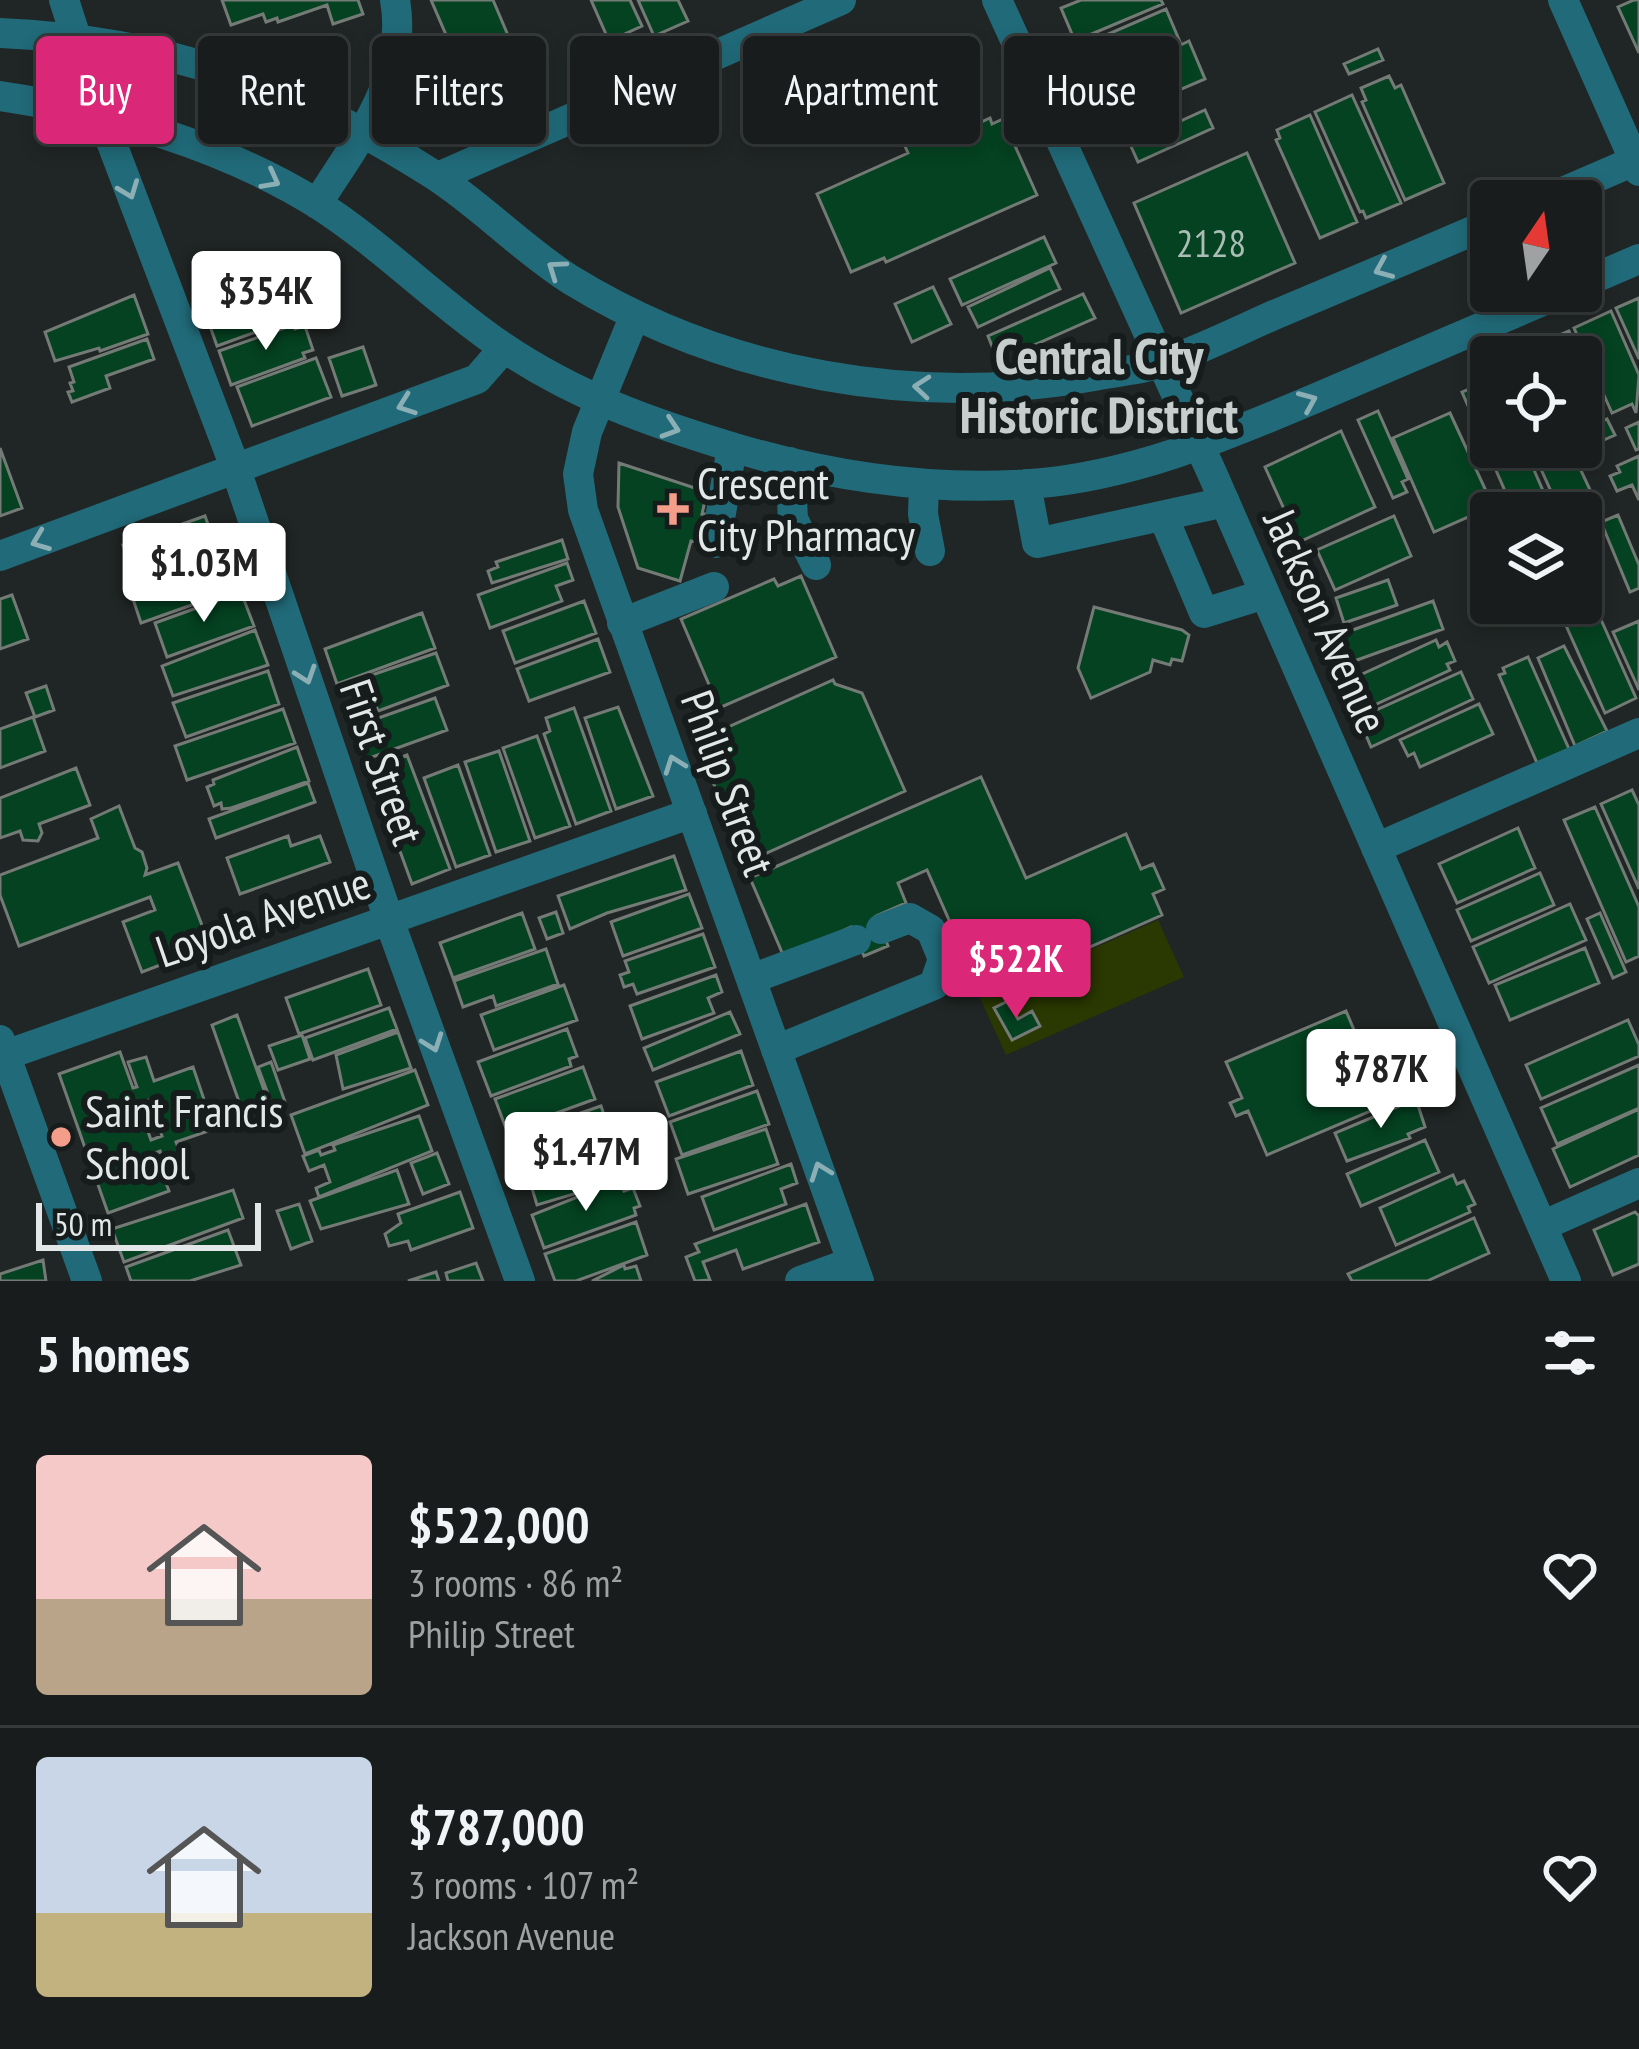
<!DOCTYPE html>
<html lang="en">
<head>
<meta charset="utf-8">
<style>
  body { margin:0; font-family:"PT Sans Narrow",sans-serif; background:#212525; color:#f1f3f6; height:100vh; display:flex; flex-direction:column; font-size:45px; white-space:nowrap }
  * { box-sizing:border-box; margin:0 }
  p { font-size:39px; color:#9fa1a3 }
  .icon { flex:none; width:66px; height:66px; fill:none; stroke:currentColor; stroke-width:2; stroke-linecap:round; stroke-linejoin:round }
  .map { position:relative; height:1281px; overflow:hidden }
  .side { display:flex; flex-direction:column; background:#181c1c; flex:1 }
  .side>* { flex:none }
  .banner { position:absolute; left:36px; top:36px; width:1569px; height:108px; display:flex; gap:24px }
  .needle { width:78px; rotate:13deg }
  .buttons { position:absolute; left:1470px; top:180px; display:grid; gap:24px }
  .buttons a { display:grid; place-items:center; width:132px; height:132px; border-radius:12px; background:#181c1c; box-shadow:0 6px 18px #0003,0 0 0 3px #363a3b; font-size:60px }
  .scale { position:absolute; left:36px; bottom:30px; width:225px; box-sizing:border-box; padding-left:12px; border:6px solid #e3e7e7; border-top:0; font-size:33px; line-height:42px; white-space:nowrap; color:#e3e7e7; -webkit-text-stroke:9px #161c1b; paint-order:stroke }
  .price { position:absolute; translate:-50% -102px; padding:0 27px; border-radius:12px; background:#fff; color:#222; font-size:39px; line-height:78px; filter:drop-shadow(0 3px 6px #0008) }
  .price::after { content:''; position:absolute; left:50%; top:72px; width:36px; height:27px; margin-left:-18px; background:inherit; clip-path:polygon(0 0,100% 0,50% 100%) }
  .price.active { background:#db2777; color:#fff }
  ul { padding:0; list-style:none }
  li { display:flex; align-items:center; gap:36px; height:300px; padding:0 36px }
  li+li { border-top:3px solid #363a3b }
  li span { display:grid; place-items:center; flex:none; width:336px; height:240px; border-radius:12px; color:#555 }
  li>.icon { margin-inline-start:auto }
  span .icon { width:144px; height:144px; fill:#fffc; stroke-width:1 }
  li b { font-size:51px }
  h2 { display:flex; justify-content:space-between; align-items:center; height:144px; padding:0 36px; font-size:51px }
  .chip { padding:0 42px; border-radius:12px; background:#181c1c; box-shadow:0 6px 18px #0003,0 0 0 3px #363a3b; font-size:42px; line-height:108px }
  .chip.active { background:#db2777; color:#fff }
  .map>svg:first-child { display:block }
</style>
</head>
<body>
<div class="map">
<svg width="1639" height="1281" viewBox="0 0 1639 1281">
  <rect width="100%" height="100%" fill="#202625"/>
  <path fill="#2a3801" d="M1158 920 1184 977 1006 1055 980 998Z"/>
  <path fill="#044221" stroke="#747a75" stroke-width="3" fill-rule="evenodd" d="M222 0H358L363 14 333 24 327 5 278 22 277 18 266 22 263 14 231 25Z
    M431 0H493L524 73 472 95Z
    M591 0H630L642 26 609 41Z
    M638 0H678L688 21 654 36Z
    M1081 0H1161L1163 4 1075 41 1061 8Z
    M1634 0H1639V53L1618 7Z
    M1166 9 1180 42 1091 80 1076 48Z
    M1189 41 1205 79 1172 93 1179 110 1120 135 1099 84Z
    M1378 49 1383 60 1349 74 1344 64Z
    M1389 76 1395 88 1401 85 1444 183 1405 200 1362 102 1366 100 1361 88Z
    M1352 95 1401 203 1366 218 1363 211 1360 212 1315 112Z
    M1205 110 1213 128 1138 162 1130 144Z
    M922 112 935 141 954 133 949 122 964 116 970 127 990 118 992 124 1003 119 1037 195 886 262 884 258 851 272 817 194 908 153 895 124Z
    M1310 115 1357 222 1320 238 1276 140 1280 138 1277 130Z
    M1247 153 1295 263 1181 313 1134 203Z
    M1044 237 1056 263 962 305 950 279Z
    M1050 268 1060 289 978 327 968 307Z
    M279 286 281 292 291 288 299 311 290 314 292 319 217 346 205 312Z
    M933 287 951 324 912 342 895 304Z
    M1083 294 1095 318 1034 345 994 351 988 336Z
    M134 295 148 334 100 351 99 348 55 361 45 332Z
    M1639 298V359L1616 308Z
    M1611 311 1639 375 1636 413 1632 404 1612 413 1574 328Z
    M293 325 295 329 305 326 313 350 303 353 305 358 231 385 219 351Z
    M1569 331 1580 357H1537L1533 346Z
    M147 339 154 359 106 376 110 388 72 402 68 392 73 391 70 383 74 382 69 367Z
    M363 347 376 385 342 396 329 358Z
    M316 358 331 397 252 426 237 387Z
    M1581 360 1602 410 1581 419Z
    M1491 380V447H1524L1544 493 1512 507 1462 392Z
    M1378 411 1408 479 1402 482 1407 492 1393 498 1358 420Z
    M1450 413 1493 506 1434 532 1393 438Z
    M1607 419 1615 435 1599 442 1592 426Z
    M1639 422V449L1636 450 1626 428Z
    M1341 431 1375 507 1299 542 1265 467Z
    M1531 447H1570L1592 494 1559 509Z
    M0 448 22 508 0 516Z
    M1639 456V500L1632 485 1617 491 1610 476 1620 472 1617 466Z
    M619 463 707 492 702 514H704L696 542 691 541 680 581 638 568 618 507Z
    M1618 515 1639 565V588L1630 592 1601 522Z
    M205 516 218 552 135 581 123 545Z
    M1394 516 1411 556 1335 590 1317 550Z
    M562 540 568 559 492 583 488 571 498 567 496 562Z
    M567 563 573 580 556 586 562 601 490 628 478 595Z
    M190 565 193 575 222 565 231 591 141 623 129 587Z
    M801 576 836 657 719 708 681 619 774 579 778 586Z
    M1388 580 1397 605 1344 623 1336 598Z
    M1586 586 1636 698 1605 713 1556 603H1581V588Z
    M241 592 254 626 167 657 155 623Z
    M12 595 28 639 0 649V599Z
    M584 601 596 633 515 663 503 631Z
    M1433 601 1443 629 1346 664 1336 636Z
    M1094 607 1182 630 1189 635 1182 661 1172 659 1170 665 1153 660 1150 672 1091 698 1078 668Z
    M422 613 435 648 337 684 325 649Z
    M1639 621V690L1613 632Z
    M255 630 268 665 173 696 162 666Z
    M598 639 610 672 529 701 517 669Z
    M1436 640 1439 647 1447 642 1455 661 1447 664 1450 670 1357 713 1343 683Z
    M1564 646 1607 731 1575 746 1538 658Z
    M436 653 448 685 378 711 366 677Z
    M1528 657 1569 749 1537 763 1499 675 1505 673 1503 668Z
    M268 671 279 704 186 737 173 703Z
    M1461 672 1473 699 1371 747 1357 714 1374 706 1376 710Z
    M833 680 835 684 862 693 905 791 760 856 747 827 735 832 712 780 723 775 706 737Z
    M46 686 54 710 35 717 26 693Z
    M435 698 447 730 364 760 353 727Z
    M1479 704 1493 734 1420 767 1414 753 1408 756 1400 740Z
    M618 707 653 796 616 809 585 718Z
    M574 708 611 811 576 824 544 734 550 731 546 718Z
    M283 709 295 743 187 780 175 746Z
    M33 717 45 751 0 768V729Z
    M537 736 570 826 535 838 503 748Z
    M297 747 309 781 231 808 222 809 221 803 214 806 207 787 214 784 213 780Z
    M499 751 530 841 496 852 465 762Z
    M407 755 450 869 412 884 370 769Z
    M458 765 490 855 456 867 424 778Z
    M76 768 90 805 39 824 42 833 38 841 23 840 20 831 0 838V798Z
    M981 777 1026 878 1126 834 1141 869 1153 864 1164 889 1153 894 1162 915 982 995 927 870 898 883 906 903 876 916 888 946 864 956 851 927 784 957 750 878Z
    M308 783 315 802 216 838 209 819Z
    M1632 790 1639 805V889L1601 804Z
    M119 806 135 848 142 852 147 868 145 875 178 863 210 946 142 972 123 922 155 910 150 897 19 946 0 895V875L98 838 91 819Z
    M1595 807 1639 907V956L1626 962 1564 820Z
    M1518 828 1535 868 1457 903 1439 864Z
    M288 836 291 846 320 836 330 862 240 894 227 858Z
    M674 856 686 890 607 913 570 929 558 896Z
    M1540 873 1554 905 1471 941 1457 910Z
    M689 894 702 928 623 956 611 922Z
    M1570 904 1586 940 1489 983 1473 947Z
    M556 912 563 933 547 939 539 918Z
    M522 913 535 949 453 978 440 943Z
    M1600 913 1626 972 1613 978 1587 919Z
    M703 934 715 967 637 994 633 984 624 987 620 975 629 972 625 961Z
    M1585 948 1599 983 1510 1020 1495 985Z
    M546 949 558 984 496 1006 493 996 463 1007 454 981Z
    M368 969 381 1005 299 1034 286 998Z
    M716 975 722 992 708 998 714 1013 642 1039 630 1006Z
    M564 985 577 1020 494 1050 481 1015Z
    M1008 1001 1018 1019 1032 1011 1040 1026 1012 1040 994 1008Z
    M389 1008 397 1029 313 1060 305 1038Z
    M1346 1011 1360 1044 1379 1036 1384 1048 1419 1033 1439 1082 1267 1155 1248 1111 1236 1116 1230 1103 1242 1098 1226 1062Z
    M730 1012 740 1034 653 1070 644 1048Z
    M237 1015 269 1104 243 1113 212 1025Z
    M1628 1020 1639 1045V1056L1541 1099 1526 1065Z
    M567 1029 577 1056 569 1059 571 1066 491 1096 478 1062Z
    M398 1032 411 1068 343 1089 336 1055Z
    M302 1035 310 1059 278 1070 269 1046Z
    M741 1051 753 1085 669 1116 656 1082Z
    M120 1052 133 1088 137 1087 128 1062 146 1057 154 1081 193 1067 214 1129 176 1142 185 1166 167 1172 160 1151 155 1153 169 1191 108 1213 59 1074ZM149 1100 162 1136 151 1140 138 1103Z
    M271 1062 285 1102 273 1107 258 1067Z
    M1639 1065V1108L1557 1144 1541 1108Z
    M583 1067 595 1099 507 1131 495 1099Z
    M415 1070 428 1105 305 1154 291 1115Z
    M757 1091 769 1124 682 1155 670 1122Z
    M1416 1099 1425 1127 1408 1134 1410 1138 1347 1161 1335 1133Z
    M601 1106 612 1138 522 1170 511 1137Z
    M1639 1109V1155L1570 1187 1553 1149Z
    M419 1116 432 1151 319 1197 316 1188 330 1182 324 1165 309 1171 303 1156 319 1150 321 1155 335 1150 333 1145Z
    M766 1129 778 1164 688 1194 676 1159Z
    M1425 1140 1439 1172 1361 1206 1347 1174Z
    M605 1149 614 1182 537 1205 527 1172Z
    M437 1153 449 1184 423 1194 411 1163Z
    M791 1164 797 1183 781 1189 786 1204 714 1230 702 1197Z
    M397 1170 409 1204 321 1229 310 1201Z
    M1453 1175 1457 1184 1464 1181 1475 1204 1468 1207 1470 1212 1396 1245 1380 1208Z
    M620 1180 624 1191 633 1188 640 1206 634 1208 636 1215 544 1248 532 1215Z
    M233 1190 243 1218 124 1262 112 1229Z
    M460 1192 473 1228 411 1250 408 1241 389 1246 385 1234 401 1223 398 1214Z
    M299 1204 312 1241 291 1249 277 1211Z
    M806 1204 819 1242 743 1269 736 1250 703 1262 710 1280 695 1281 686 1257 699 1252 695 1244Z
    M1635 1212 1639 1216V1264L1613 1275 1594 1230Z
    M1474 1218 1489 1253 1427 1281H1352L1348 1274Z
    M636 1222 647 1255 576 1281H555L545 1254Z
    M228 1230 241 1265 190 1281H131L126 1267Z
    M43 1260 46 1281H0V1274Z
    M476 1263 483 1281H448L446 1273Z
    M624 1265 625 1269 636 1266 641 1281H592Z
    M436 1272 439 1281H408Z"/>
  <g fill="none" stroke-linecap="round" stroke-linejoin="round">
    <path stroke="#216a79" stroke-width="30" d="M64 0 101 115 235 467 389 920 520 1281
      M997 0 1212 473 1566 1281
      M1563 0 1639 171
      M0 33C164 40 296 86 434 175 482 206 522 249 571 280 726 375 916 408 1094 376 1117 371 1143 370 1165 362 1202 349 1238 331 1274 315 1346 285 1419 254 1491 223
      M0 96C108 112 222 145 316 203 382 245 438 303 503 347 575 396 652 423 735 448 829 476 931 491 1030 484 1130 477 1224 437 1316 398 1399 363 1482 327 1566 291
      M438 177 841 0
      M1542 201 1639 159
      M317 204C356 142 409 78 395 0
      M1581 284 1639 259
      M635 315 587 432 578 474 583 510 859 1281
      M790 462 793 519 816 565
      M924 484 923 514 930 551
      M1026 484 1037 543 1225 502
      M1163 516 1204 613 1265 594
      M716 543 732 447
      M0 556 477 379 504 348
      M622 623 714 587
      M1376 848 1639 733
      M751 979 856 940
      M0 1040 87 1281
      M776 1050 934 985 943 959 931 930 910 918 881 929
      M0 1057 692 813
      M1542 1226 1639 1183
      M800 1281 852 1262"/>
  </g>
  <defs><path id="oneway-chevron" d="M-2-3.5L2.5 0L-2 3.5" fill="none" stroke-width="1.6" stroke-linecap="round" stroke-linejoin="round" transform="scale(3)"/></defs>
  <g stroke="#8cafb6">
    <use href="#oneway-chevron" transform="translate(271 180) rotate(28)"/>
    <use href="#oneway-chevron" transform="translate(129 190) rotate(69)"/>
    <use href="#oneway-chevron" transform="translate(556 269) rotate(-145)"/>
    <use href="#oneway-chevron" transform="translate(1383 269) rotate(157)"/>
    <use href="#oneway-chevron" transform="translate(922 387) rotate(-175)"/>
    <use href="#oneway-chevron" transform="translate(1308 401) rotate(-23)"/>
    <use href="#oneway-chevron" transform="translate(406 405) rotate(160)"/>
    <use href="#oneway-chevron" transform="translate(671 428) rotate(18)"/>
    <use href="#oneway-chevron" transform="translate(40 541) rotate(159)"/>
    <use href="#oneway-chevron" transform="translate(306 675) rotate(71)"/>
    <use href="#oneway-chevron" transform="translate(674 764) rotate(-110)"/>
    <use href="#oneway-chevron" transform="translate(433 1043) rotate(70)"/>
    <use href="#oneway-chevron" transform="translate(820 1171) rotate(-110)"/>
  </g>
  <g fill="#f49d8b" stroke="#161c1b" stroke-width="4.5">
    <path d="M667 491h12v12h12v12h-12v12h-12v-12h-12v-12h12z"/>
    <circle cx="61" cy="1137" r="12"/>
  </g>
  <g text-anchor="middle" stroke-width="12" stroke-linejoin="round" paint-order="stroke">
    <g font-size="39" fill="#abbeb6">
      <text x="1211" y="257">2128</text>
    </g>
    <g font-size="45" fill="#e3e7e7" stroke="#161c1b" text-anchor="start">
      <text x="697" y="499">Crescent<tspan x="697" dy="52">City Pharmacy</tspan></text>
      <text x="85" y="1127">Saint Francis<tspan x="85" dy="52">School</tspan></text>
    </g>
    <g font-size="45" fill="#e3e7e7" stroke="#161c1b">
      <text transform="translate(1326 621) rotate(66)" y="16">Jackson Avenue</text>
      <text transform="translate(382 762) rotate(71)" y="16">First Street</text>
      <text transform="translate(728 783) rotate(70)" y="16">Philip Street</text>
      <text transform="translate(263 917) rotate(-19)" y="16">Loyola Avenue</text>
    </g>
    <g font-size="51" font-weight="bold" fill="#c5cecc" stroke="#161c1b">
      <text x="1099" y="374">Central City<tspan x="1099" dy="59">Historic District</tspan></text>
    </g>
  </g>
</svg>
<div class="buttons">
<a><svg class="needle" viewBox="-14 -14 28 28"><path d="M0-13l5 13h-10z" fill="#e53935"/><path d="M0 13l5-13h-10z" fill="#9fa1a3"/></svg></a>
<a><svg class="icon" aria-label="locate" viewBox="0 0 24 24"><circle cx="12" cy="12" r="6"/><path d="M12 2v4M12 18v4M2 12h4M18 12h4"/></svg></a>
<a><svg class="icon" aria-label="layers" viewBox="0 0 24 24"><path d="M12 4l9 5-9 5-9-5zM3 14l9 5 9-5"/></svg></a>
</div>
<div class="scale">50 m</div>
<b class="price" style="left:266px;top:353px">$354K</b>
<b class="price" style="left:204px;top:625px">$1.03M</b>
<b class="price active" style="left:1016px;top:1021px">$522K</b>
<b class="price" style="left:1381px;top:1131px">$787K</b>
<b class="price" style="left:586px;top:1214px">$1.47M</b>
<div class="banner">
<a class="chip active">Buy</a>
<a class="chip">Rent</a>
<a class="chip">Filters</a>
<a class="chip">New</a>
<a class="chip">Apartment</a>
<a class="chip">House</a>
</div>
</div>
<section class="side">
<h2>5 homes<svg class="icon" aria-label="filters" viewBox="0 0 24 24"><path d="M4 7h16M4 17h16"/><circle cx="9" cy="7" r="2"/><circle cx="15" cy="17" r="2"/></svg></h2>
<ul>
<li><span style="background:linear-gradient(#f6c9c9 60%,#b9a48a 0)"><svg class="icon" aria-label="home" viewBox="0 0 24 24"><path d="M3 11l9-7 9 7M6 9v11h12V9"/></svg></span><div><b>$522,000</b><p>3 rooms · 86 m²</p><p>Philip Street</p></div><svg class="icon" aria-label="heart" viewBox="0 0 24 24"><path d="M12 20l-8-8c-3-5 5-10 8-4 3-6 11-1 8 4z"/></svg></li>
<li><span style="background:linear-gradient(#c9d6e8 65%,#c2b280 0)"><svg class="icon" aria-label="home" viewBox="0 0 24 24"><path d="M3 11l9-7 9 7M6 9v11h12V9"/></svg></span><div><b>$787,000</b><p>3 rooms · 107 m²</p><p>Jackson Avenue</p></div><svg class="icon" aria-label="heart" viewBox="0 0 24 24"><path d="M12 20l-8-8c-3-5 5-10 8-4 3-6 11-1 8 4z"/></svg></li>
</ul>
</section>
</body>
</html>
